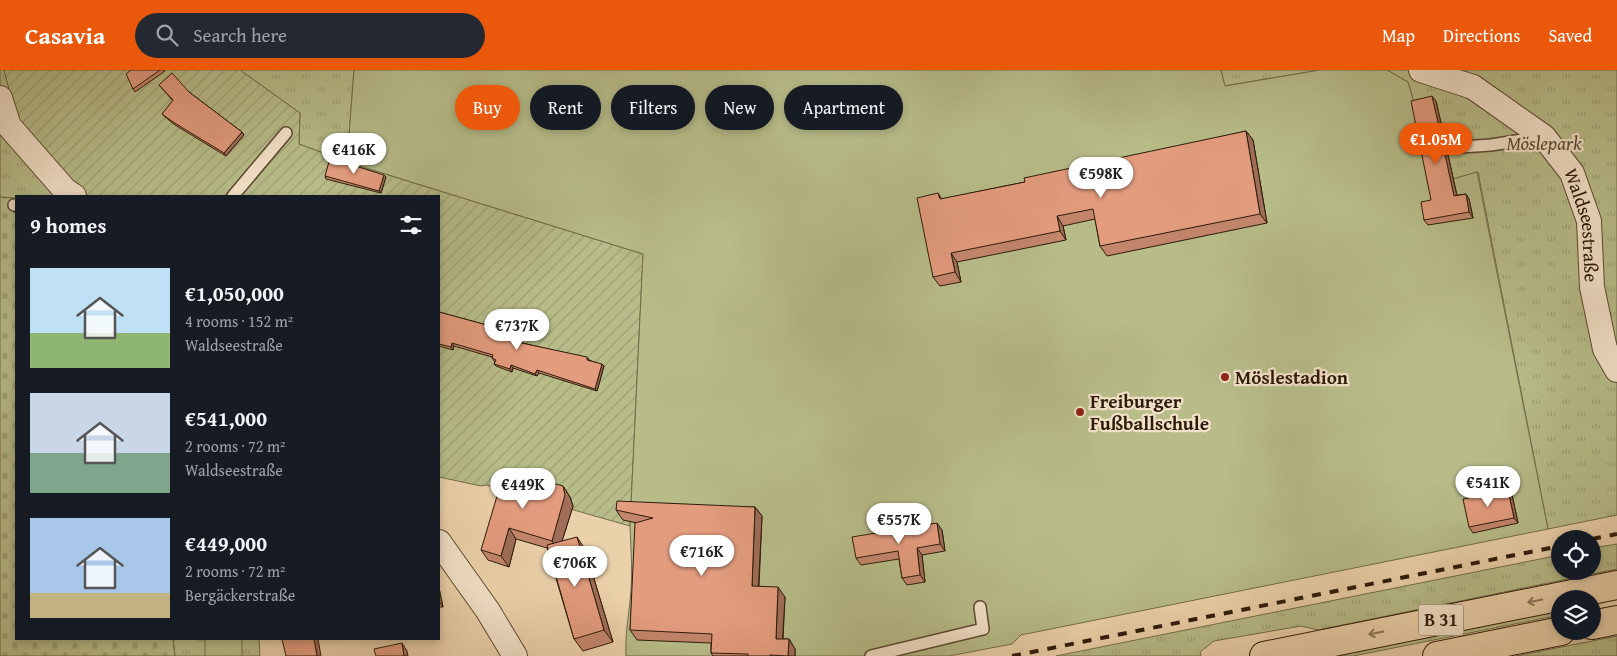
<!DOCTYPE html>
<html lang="en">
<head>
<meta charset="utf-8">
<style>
  body { margin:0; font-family:"Gentium Book Plus",serif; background:#242831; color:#f1f3f6; height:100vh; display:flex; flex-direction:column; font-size:19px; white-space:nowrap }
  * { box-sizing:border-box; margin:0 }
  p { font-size:16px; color:#9ea1a6 }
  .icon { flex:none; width:28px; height:28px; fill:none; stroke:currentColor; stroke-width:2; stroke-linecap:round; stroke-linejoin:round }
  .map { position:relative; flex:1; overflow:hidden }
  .side { position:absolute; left:15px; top:125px; width:425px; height:445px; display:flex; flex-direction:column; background:#171b24; border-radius:0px; box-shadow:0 2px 8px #0003 }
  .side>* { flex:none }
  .guide { position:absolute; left:455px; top:15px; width:475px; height:45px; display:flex; gap:10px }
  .buttons { position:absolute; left:1551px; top:460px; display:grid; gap:10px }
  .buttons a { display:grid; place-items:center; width:50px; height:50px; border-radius:50%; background:#171b24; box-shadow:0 2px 8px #0003; font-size:25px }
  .price { position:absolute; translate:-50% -42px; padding:0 11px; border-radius:18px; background:#fff; color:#222; font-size:16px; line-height:32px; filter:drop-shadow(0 1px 2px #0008) }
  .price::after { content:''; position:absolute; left:50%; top:30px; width:15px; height:11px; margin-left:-8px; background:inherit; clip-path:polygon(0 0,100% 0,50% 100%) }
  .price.selected { background:#ea580c; color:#fff }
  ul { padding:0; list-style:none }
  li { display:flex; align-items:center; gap:15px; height:125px; padding:0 15px }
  li span { display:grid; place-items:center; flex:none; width:140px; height:100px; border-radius:0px; color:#555 }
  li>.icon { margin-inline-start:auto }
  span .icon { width:60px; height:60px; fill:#fffc; stroke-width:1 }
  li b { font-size:21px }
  h2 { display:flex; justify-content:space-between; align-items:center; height:60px; padding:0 15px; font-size:21px }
  .pill { padding:0 18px; border-radius:22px; background:#171b24; box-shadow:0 2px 8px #0003; font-size:18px; line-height:45px }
  .pill.selected { background:#ea580c; color:#fff }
  header { display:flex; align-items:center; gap:30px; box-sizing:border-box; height:70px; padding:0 25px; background:#ea580c; color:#fff }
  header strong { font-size:24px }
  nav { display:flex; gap:28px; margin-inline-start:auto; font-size:18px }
  .search { width:350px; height:45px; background:#242831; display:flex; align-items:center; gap:12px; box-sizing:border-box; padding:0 18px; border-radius:28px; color:#9ea1a6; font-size:19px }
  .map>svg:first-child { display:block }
</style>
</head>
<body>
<header>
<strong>Casavia</strong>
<div class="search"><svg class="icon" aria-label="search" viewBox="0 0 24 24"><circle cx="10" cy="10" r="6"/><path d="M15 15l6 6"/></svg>Search here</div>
<nav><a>Map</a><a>Directions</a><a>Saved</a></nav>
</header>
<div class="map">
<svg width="1617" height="586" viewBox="0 0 1617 586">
  <defs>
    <pattern id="grass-tufts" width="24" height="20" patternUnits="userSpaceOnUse" patternTransform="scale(1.25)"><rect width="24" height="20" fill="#b7bc89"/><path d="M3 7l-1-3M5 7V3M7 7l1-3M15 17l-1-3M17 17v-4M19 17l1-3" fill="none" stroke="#9ea175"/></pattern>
    <pattern id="cemetery-stones" width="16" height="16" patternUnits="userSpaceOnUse" patternTransform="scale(1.25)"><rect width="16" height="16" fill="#b7bc89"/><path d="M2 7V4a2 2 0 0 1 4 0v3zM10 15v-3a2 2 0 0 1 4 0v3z" fill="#9ea175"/></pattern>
    <pattern id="garden-furrows" width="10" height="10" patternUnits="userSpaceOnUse" patternTransform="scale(1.25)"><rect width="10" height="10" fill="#b7bc89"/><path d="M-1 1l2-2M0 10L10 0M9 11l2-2" fill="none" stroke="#9ea175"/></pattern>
  </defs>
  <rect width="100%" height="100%" fill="#ebd1aa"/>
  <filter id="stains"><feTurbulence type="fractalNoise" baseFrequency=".004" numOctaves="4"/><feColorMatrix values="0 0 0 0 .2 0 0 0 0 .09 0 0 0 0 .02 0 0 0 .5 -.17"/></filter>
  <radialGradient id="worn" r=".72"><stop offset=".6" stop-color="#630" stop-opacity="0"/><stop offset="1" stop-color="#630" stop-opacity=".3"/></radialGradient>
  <path fill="url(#grass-tufts)" stroke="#726c49" d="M0 0H4L12 31 62 103 87 126H16V143H13L14 128 0 127Z
    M240 0H354L347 92 299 74 300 43Z
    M1221 0H1320L1224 16Z
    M1387 0H1617V445L1548 459 1478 102 1453 109 1436 32 1415 36 1408 12Z
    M1617 474V499L1318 560 1301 556 1214 571 1200 582 1201 586H1056L1560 485V501H1592L1593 478Z
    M1560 538V545L1353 586H1320Z
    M1617 566V586H1516Z
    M173 569H259L260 586H175Z"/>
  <path fill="url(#cemetery-stones)" stroke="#726c49" d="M0 127 14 128 13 142 16 143V569H173L175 586H0Z"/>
  <path fill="url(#garden-furrows)" stroke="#726c49" d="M4 0H240L300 43 299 74 356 95 643 184 630 456 486 415 481 416 439 407V126H87C68 108 34 77 22 55 13 37 9 19 4 0Z"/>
  <path fill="#b7bc89" stroke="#726c49" d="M354 0H1221L1225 16 1320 0H1387L1408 12 1415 36 1436 31 1453 109 1477 102 1548 459 1021 565 1012 574 949 586H626C625 567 628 550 630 531 633 506 631 481 630 456L643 184 347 92Z
    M205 569H242V586H205Z"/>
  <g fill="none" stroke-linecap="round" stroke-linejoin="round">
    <defs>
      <path id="service" d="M1446 78 1491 75 1541 67
        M233 126 286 63
        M14 135H16
        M871 586 983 559 980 537"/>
      <g id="minor">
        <path id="s1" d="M1421 0 1473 17 1544 67 1572 103 1589 151 1592 217 1605 279 1617 300"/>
        <path d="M0 28 9 56 65 120 74 126"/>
        <path d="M439 472 488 541 515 586"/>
      </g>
      <path id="trunk" d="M1592 555 1617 550
        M1264 586 1617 515
        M1437 586 1561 561"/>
    </defs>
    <use href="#service" stroke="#5c4831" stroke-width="14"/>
    <use href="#minor" stroke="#5c4831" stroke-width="26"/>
    <use href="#trunk" stroke="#2d1b09" stroke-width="30"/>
    <use href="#service" stroke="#f2e1c8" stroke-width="11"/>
    <use href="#minor" stroke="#f2e1c8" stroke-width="24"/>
    <use href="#trunk" stroke="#ebd1aa" stroke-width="28"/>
    <path stroke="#2d1b09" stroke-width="4" stroke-dasharray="9 9" stroke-linecap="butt" d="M1592 469 1617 464
      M1012 586 1560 476"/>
  </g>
  <path fill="#c3866c" stroke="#2d1b09" d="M131 0H164L165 1 135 22 133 19Z
    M159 15 189 22 242 62 244 65 226 86 175 55 164 46 162 44 173 31Z
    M1436 31 1445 71 1440 74 1439 79 1448 85 1457 125 1466 124 1469 129 1473 148 1428 155 1424 150 1431 130Z
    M1246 61 1253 70 1267 153 1107 186 1100 176 1095 149 1063 156 1066 170 957 192 961 212 940 216 933 207 938 123 942 129 1025 112Z
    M325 106 386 107 381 123 326 109Z
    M439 242 505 260 507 262 506 269 589 289V290L604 296 597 321 539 303 537 306 513 298 512 302 496 296 494 294 495 292 492 288V287L454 276 453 280 439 276Z
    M563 416 570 427 573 436 562 471 585 479 613 572 583 581 574 569 547 478 516 469 509 497 488 490 481 480Z
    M1508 420 1512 425 1518 453 1473 463 1469 457Z
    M755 437 762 446 759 516 785 527 783 569H789L795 579V586H713L711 583V573L637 570 630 560 637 453 623 450 616 440Z
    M942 460 945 481 922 485 925 512 907 515 902 508 899 489 861 495 856 488Z
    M439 518 443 537H439Z"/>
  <path fill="#9f6d58" stroke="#2d1b09" d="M1432 26 1436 31 1445 71 1441 65Z
    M1246 61 1253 70 1267 153 1260 144Z
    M242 62 244 65 226 86 224 83Z
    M1436 69 1440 74 1439 79 1435 74Z
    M1444 80 1448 85 1458 131 1454 126Z
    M384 105 386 107 381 123 379 121Z
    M1466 124 1469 129 1473 148 1469 142Z
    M1057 146 1063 156 1066 170 1060 161Z
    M951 183 957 192 961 212 955 202Z
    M505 260 507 262 505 271 503 269Z
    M452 273 454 276 453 280 451 277Z
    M602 294 604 296 597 321 595 319Z
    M511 295 513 298 512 302 510 299Z
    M537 300 539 303 537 306 535 304Z
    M563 416 570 427 573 436 559 481 552 471Z
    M1508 420 1512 425 1518 453 1514 448Z
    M755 437 762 446 758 526 752 516Z
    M937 453 942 460 945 481 940 474Z
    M509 458 516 469 509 497 501 486Z
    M577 467 585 479 613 572 604 560Z
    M917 478 922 485 925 512 920 505Z
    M778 517 785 527 782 578 776 569Z
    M439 518 443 537 439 531Z
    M314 569H318L321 586H317Z
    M789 569 795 579V586H788Z
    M402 573 407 581 408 586H404Z"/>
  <path fill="#e39c7e" stroke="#2d1b09" d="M131 0H160L133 19 126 4Z
    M172 3 189 22 242 62 224 83 173 52 162 44 173 30 159 15Z
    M1432 26 1441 65 1436 69 1435 74 1439 79 1444 80 1454 126 1466 124 1469 142 1424 150 1421 132 1431 130 1411 31Z
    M1246 61 1260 144 1100 176 1093 139 1057 146 1060 161 951 183 955 202 933 207 917 128 938 123 940 129 1025 112 1024 108Z
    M330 88 384 105 379 121 325 106Z
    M439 242 505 260 503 269 587 287V290L602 294 595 319 537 300 535 304 511 295 510 299 494 294 496 290 492 288 493 285 452 273 451 277 439 274Z
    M505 399 563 416 565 425 552 471 509 458 501 486 481 480Z
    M1508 420 1514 448 1469 457 1463 429Z
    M617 431 755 437 752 516 778 517 776 569H789L788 586 770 585V586H748V584L711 583 712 564 630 560 635 453 653 448 616 440Z
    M937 453 940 474 917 478 920 505 902 508 898 481 856 488 852 467Z
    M577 467 604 560 574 569 547 475Z
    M282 569H314L317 586H286Z
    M402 573 404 586H376L374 579Z"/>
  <defs><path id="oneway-shaft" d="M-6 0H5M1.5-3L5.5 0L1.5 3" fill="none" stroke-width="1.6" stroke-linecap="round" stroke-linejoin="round" transform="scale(1.25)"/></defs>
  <g stroke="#8c765a">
    <use href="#oneway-shaft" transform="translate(1535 531) rotate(169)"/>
    <use href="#oneway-shaft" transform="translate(1376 563) rotate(169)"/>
  </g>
  <g fill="#8f2418" stroke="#f2e1c8" stroke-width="2">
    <circle cx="1225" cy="307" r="5"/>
    <circle cx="1080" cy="342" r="5"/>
  </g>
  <g text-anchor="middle" stroke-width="4.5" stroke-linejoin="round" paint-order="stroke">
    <rect fill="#f2e1c8" stroke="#685642" stroke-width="1" x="1418.5" y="534.5" width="45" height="31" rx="4"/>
    <g font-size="18" font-weight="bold" fill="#2d1b09">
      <text x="1441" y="556">B 31</text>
    </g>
    <g font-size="19" font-style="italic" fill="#564b2f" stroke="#f2e1c8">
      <text x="1544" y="80">Möslepark</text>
    </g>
    <g font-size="19" fill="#2d1b09" stroke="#f2e1c8">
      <text dy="7" stroke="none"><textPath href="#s1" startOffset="241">Waldseestraße</textPath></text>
    </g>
    <g font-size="19" font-weight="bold" fill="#2d1b09" stroke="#f2e1c8" text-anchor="start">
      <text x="1235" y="314">Möslestadion</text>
      <text x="1090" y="338">Freiburger<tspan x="1090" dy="22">Fußballschule</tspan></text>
    </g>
  </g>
  <rect width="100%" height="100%" filter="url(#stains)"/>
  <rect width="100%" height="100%" fill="url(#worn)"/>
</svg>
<div class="buttons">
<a><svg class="icon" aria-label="locate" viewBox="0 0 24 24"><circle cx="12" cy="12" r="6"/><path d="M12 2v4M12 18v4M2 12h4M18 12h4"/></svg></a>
<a><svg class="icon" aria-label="layers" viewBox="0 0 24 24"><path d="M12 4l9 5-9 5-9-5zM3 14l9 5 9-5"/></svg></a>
</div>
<b class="price selected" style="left:1436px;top:95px">€1.05M</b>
<b class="price" style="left:354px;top:105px">€416K</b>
<b class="price" style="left:1101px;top:129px">€598K</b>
<b class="price" style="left:517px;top:281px">€737K</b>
<b class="price" style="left:1488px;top:438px">€541K</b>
<b class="price" style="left:523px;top:440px">€449K</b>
<b class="price" style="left:899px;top:475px">€557K</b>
<b class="price" style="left:702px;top:507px">€716K</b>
<b class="price" style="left:575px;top:518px">€706K</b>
<div class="guide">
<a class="pill selected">Buy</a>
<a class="pill">Rent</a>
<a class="pill">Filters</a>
<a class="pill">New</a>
<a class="pill">Apartment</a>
</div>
<section class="side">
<h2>9 homes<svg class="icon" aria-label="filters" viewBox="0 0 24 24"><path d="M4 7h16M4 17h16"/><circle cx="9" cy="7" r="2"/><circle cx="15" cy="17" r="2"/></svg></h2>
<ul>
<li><span style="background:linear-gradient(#bfe0f5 65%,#8fb573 0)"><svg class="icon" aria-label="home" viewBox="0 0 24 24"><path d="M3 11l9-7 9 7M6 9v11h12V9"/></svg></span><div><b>€1,050,000</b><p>4 rooms · 152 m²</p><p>Waldseestraße</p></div></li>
<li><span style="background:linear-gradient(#c9d6e8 60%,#7fa58c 0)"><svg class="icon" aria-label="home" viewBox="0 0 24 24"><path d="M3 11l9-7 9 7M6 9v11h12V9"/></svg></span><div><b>€541,000</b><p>2 rooms · 72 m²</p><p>Waldseestraße</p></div></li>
<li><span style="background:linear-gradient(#a9c7e8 75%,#c2b280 0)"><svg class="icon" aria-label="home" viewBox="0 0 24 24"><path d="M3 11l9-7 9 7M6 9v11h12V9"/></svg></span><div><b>€449,000</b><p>2 rooms · 72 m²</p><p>Bergäckerstraße</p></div></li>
</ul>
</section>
</div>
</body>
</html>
